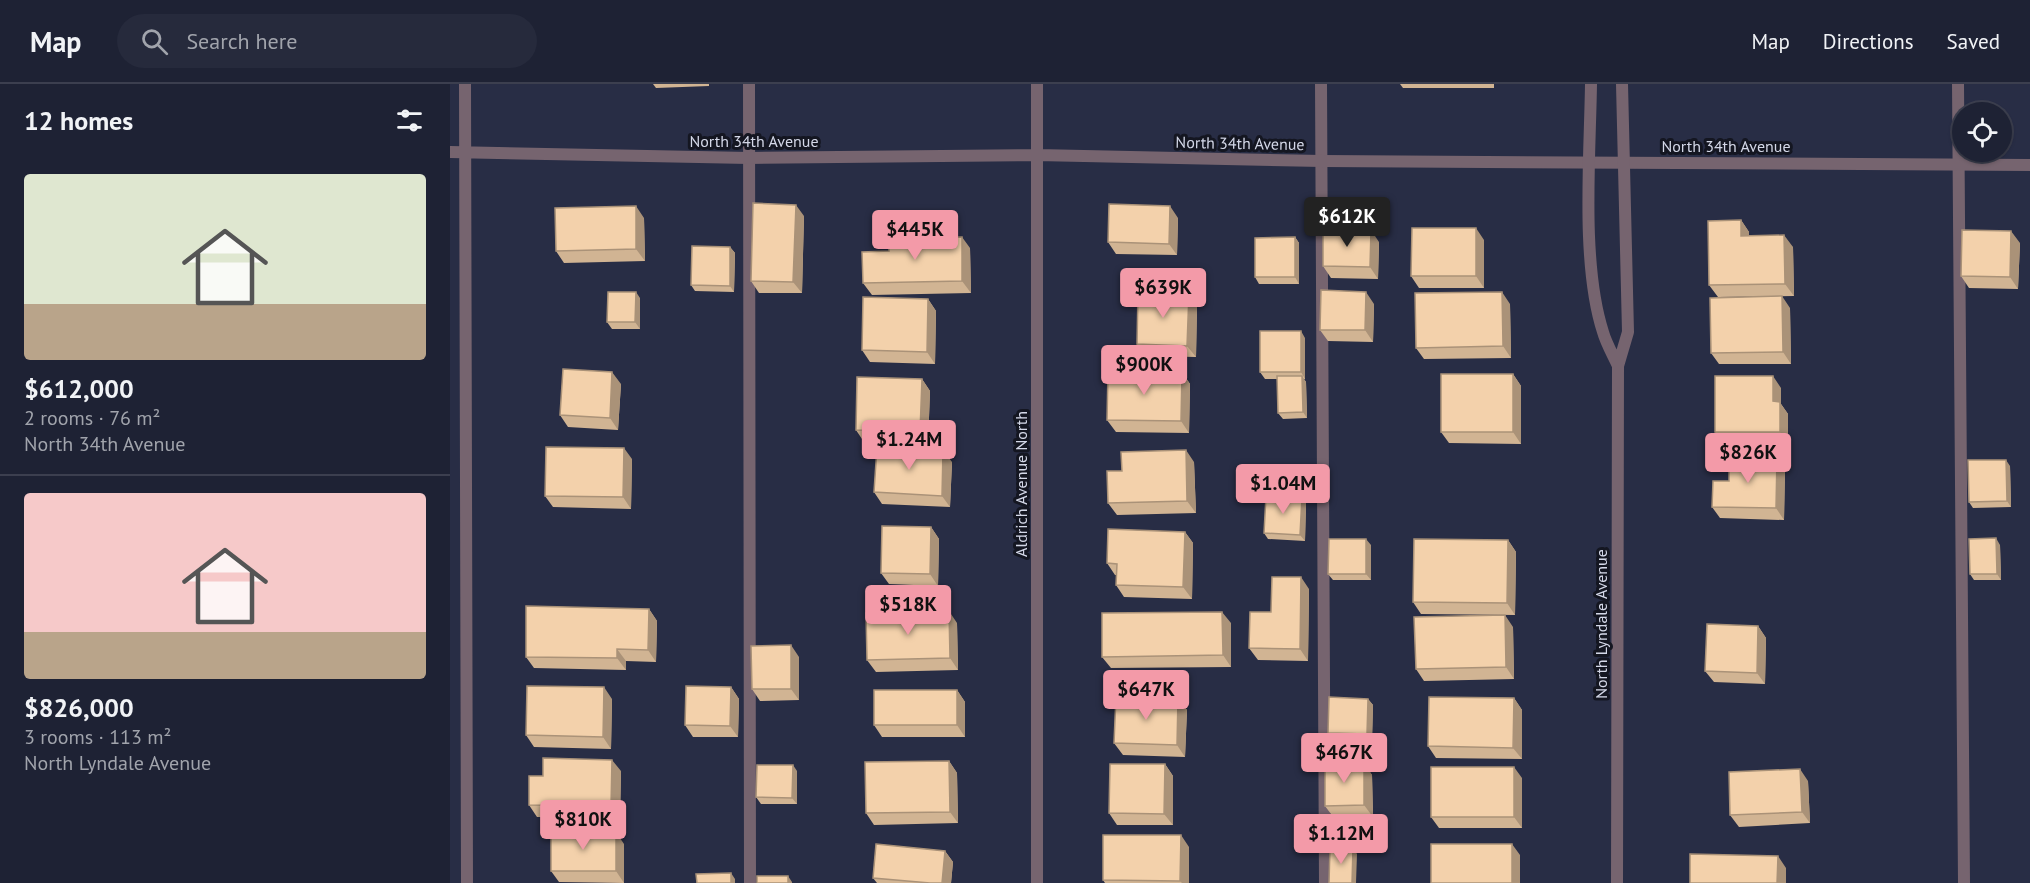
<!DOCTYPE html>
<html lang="en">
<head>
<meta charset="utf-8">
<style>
  body { margin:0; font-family:"PT Sans",sans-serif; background:#262a3c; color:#f1f3f6; height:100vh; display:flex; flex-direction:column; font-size:22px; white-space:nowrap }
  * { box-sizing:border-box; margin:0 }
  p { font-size:20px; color:#a1a4ac }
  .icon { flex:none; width:33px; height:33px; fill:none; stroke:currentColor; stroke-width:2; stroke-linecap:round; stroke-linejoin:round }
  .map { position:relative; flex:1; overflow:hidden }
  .panel { display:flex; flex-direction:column; background:#1e2234; width:450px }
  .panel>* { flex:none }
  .buttons { position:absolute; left:1502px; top:18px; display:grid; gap:12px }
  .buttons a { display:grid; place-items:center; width:60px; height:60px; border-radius:50%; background:#1e2234; box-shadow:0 2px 4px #0004,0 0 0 2px #3c3f4f; font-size:30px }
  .price { position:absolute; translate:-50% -51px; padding:0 14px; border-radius:6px; background:#f39aa8; color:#111; font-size:20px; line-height:39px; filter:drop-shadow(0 2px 3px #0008) }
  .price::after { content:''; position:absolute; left:50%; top:36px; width:18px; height:14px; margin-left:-9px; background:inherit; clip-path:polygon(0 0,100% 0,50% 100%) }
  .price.current { background:#222; color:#fff }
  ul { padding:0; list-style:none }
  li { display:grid; align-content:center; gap:12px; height:318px; padding:0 24px }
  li+li { border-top:2px solid #3c3f4f }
  li span { display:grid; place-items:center; height:186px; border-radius:6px; color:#555 }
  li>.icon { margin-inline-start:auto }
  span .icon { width:108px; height:108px; fill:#fffc; stroke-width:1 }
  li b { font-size:26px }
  h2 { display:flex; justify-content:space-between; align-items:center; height:72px; padding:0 24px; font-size:26px }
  header { display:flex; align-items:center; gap:36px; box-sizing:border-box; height:84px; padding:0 30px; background:#1e2234; border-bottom:2px solid #3c3f4f }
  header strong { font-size:28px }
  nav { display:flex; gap:33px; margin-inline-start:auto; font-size:21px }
  .search { width:420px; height:54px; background:#262a3c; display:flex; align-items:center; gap:15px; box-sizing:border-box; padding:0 21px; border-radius:33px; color:#a1a4ac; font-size:22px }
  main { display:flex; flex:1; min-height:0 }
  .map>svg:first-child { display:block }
</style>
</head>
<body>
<header>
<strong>Map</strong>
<div class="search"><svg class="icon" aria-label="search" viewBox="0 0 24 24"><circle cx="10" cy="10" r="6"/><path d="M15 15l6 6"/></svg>Search here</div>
<nav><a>Map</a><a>Directions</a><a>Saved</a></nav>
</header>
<main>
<section class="panel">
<h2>12 homes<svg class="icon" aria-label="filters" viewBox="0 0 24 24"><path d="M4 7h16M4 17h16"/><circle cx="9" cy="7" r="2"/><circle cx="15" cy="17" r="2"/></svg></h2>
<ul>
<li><span style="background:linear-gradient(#dfe7d0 70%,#b9a48a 0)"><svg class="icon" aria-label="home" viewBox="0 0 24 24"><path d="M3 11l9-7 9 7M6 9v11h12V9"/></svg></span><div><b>$612,000</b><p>2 rooms · 76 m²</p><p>North 34th Avenue</p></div></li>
<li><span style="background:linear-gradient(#f6c9c9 75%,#b9a48a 0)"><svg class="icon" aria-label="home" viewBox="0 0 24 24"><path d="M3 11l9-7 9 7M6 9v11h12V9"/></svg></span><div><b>$826,000</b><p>3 rooms · 113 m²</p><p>North Lyndale Avenue</p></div></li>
</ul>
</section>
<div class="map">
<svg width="1580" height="799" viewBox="0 0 1580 799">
  <rect width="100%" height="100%" fill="#282d45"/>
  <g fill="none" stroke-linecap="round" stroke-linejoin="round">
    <path stroke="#76646f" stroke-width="12" d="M299 0 300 799
      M871 0 875 799
      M1508 0 1514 799"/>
    <path stroke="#76646f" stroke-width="12" d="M15 0 17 799
      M587 0V799
      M0 68 299 74 587 71 872 77 1580 81"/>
    <path stroke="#76646f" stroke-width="12" d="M1141 0C1140 72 1131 180 1153 248 1156 259 1163 271 1168 282
      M1167 799 1168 282 1178 248 1172 0"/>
  </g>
  <path fill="#d1b493" d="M203 0H259V2L206 4Z
    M950 0H1044V4H953Z
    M354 132 352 209H309L301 197Z
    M194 134 195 177 114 179 106 167Z
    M728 134 727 171 666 170 658 158Z
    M1291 136 1299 148V152L1343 163 1344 212 1268 213 1259 201Z
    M845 153 849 159V200H809L805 193Z
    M1034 156V204H969L961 192Z
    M929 158 928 195 881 194 873 182Z
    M1570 159 1568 205 1519 204 1511 192Z
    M280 163 285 169 284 208 245 207 241 201Z
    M520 164 521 209 422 211 413 199 439 167Z
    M190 214V245H162L157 238Z
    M478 215 486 227 485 280 420 278 412 266Z
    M924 220 923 258 878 257 870 246Z
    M1060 220 1061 274 974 275 966 264Z
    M747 221 746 273 695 272 687 260Z
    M1340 224 1341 280H1269L1261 269Z
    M855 254V295H854L856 298 857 334 833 335 828 329 827 295H815L810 288Z
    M732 288 740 300 739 349 666 348 657 336Z
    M1063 290 1071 302V360L999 359 991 348Z
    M472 295 480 307 478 360 414 358 406 346Z
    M171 300 168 346 118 343 110 331Z
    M1331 304V320L1338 330V360L1273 359 1265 348Z
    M1327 373 1335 385 1334 436 1270 434 1262 423 1279 397Z
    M182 375 181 425 103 423 95 412Z
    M502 378 500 423 432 420 424 408Z
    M744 378 746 429 667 431 658 419 672 387Z
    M1560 382 1561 423 1523 424 1519 418Z
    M856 419 855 457 818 455 814 449Z
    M481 443 489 455 488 502 439 500 431 489Z
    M735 448 743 459 742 515 674 513 666 501 667 491H665L657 479Z
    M1058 456 1066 468 1065 531 971 530 963 518Z
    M921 461V496H883L878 490Z
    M1550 461 1551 496H1524L1520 490Z
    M859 505 858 577 808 576 799 564 821 528Z
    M199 525 207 537 206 578 176 577V586L84 584 76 573Z
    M507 539 508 586 426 588 417 576Z
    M781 539V583L661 584 652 573Z
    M1308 542 1316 554 1315 600 1264 598 1255 587Z
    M1063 543 1064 595 974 597 966 585Z
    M349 573V616L310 617 302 605Z
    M281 603 289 615 288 653H243L235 641Z
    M507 606 515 618V653H432L424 641Z
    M728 614 737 626 735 673 673 671 664 659Z
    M1064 614 1072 626V675L986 674 978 662Z
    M162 615 161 665 84 663 76 651Z
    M918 615 923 621 922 656 883 655 878 649Z
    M499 677 507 689 508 739 424 741 416 729Z
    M914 679 922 691 923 733 884 734 875 722Z
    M715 680 723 692V741H667L659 729Z
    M171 687 170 734 87 733 79 721 93 692Z
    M347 687V720H311L306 713Z
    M1072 694V744H989L981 733Z
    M1358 697 1360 739 1289 743 1280 731Z
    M174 760V799L109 798 101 787Z
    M739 763V799H655L653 796Z
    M495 767 503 778 501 799H427L423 794Z"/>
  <path fill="#aa9278" d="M346 121 354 132 352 209 343 198Z
    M186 122 194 134 195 177 186 165Z
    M720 122 728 134 727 171 719 160Z
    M1291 136 1299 148V164L1291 152Z
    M1026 144 1034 156V204L1026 192Z
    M921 146 929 158 928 195 920 183Z
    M1561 147 1570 159 1568 205 1560 193Z
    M1334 151 1343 163 1344 212 1335 200Z
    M512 153 520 164 521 209 512 197Z
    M845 153 849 159V200L845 193Z
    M280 163 285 169 284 208 280 202Z
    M186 208 190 214V245L185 238Z
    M916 208 924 220 923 258 915 246Z
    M1052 208 1060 220 1061 274 1053 262Z
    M739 209 747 221 746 273 737 262Z
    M1332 212 1340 224 1341 280 1333 268Z
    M478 215 486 227 485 280 477 268Z
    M851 247 855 254V295L851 288Z
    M162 288 171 300 168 346 160 334Z
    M732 288 740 300 739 349 731 337Z
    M1063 290 1071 302V360L1063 348Z
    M852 292 856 298 857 334 853 328Z
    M1323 292 1331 304V320L1338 330V360L1330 348 1323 317Z
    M472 295 480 307 478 360 470 348Z
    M174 364 182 375 181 425 173 413Z
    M493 366 502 378 500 423 492 412Z
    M736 366 744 378 746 429 737 417Z
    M1327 373 1335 385 1334 436 1326 424Z
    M1556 376 1560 382 1561 423 1557 417Z
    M852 413 856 419 855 457 850 451Z
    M481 443 489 455 488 502 480 490Z
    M735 448 743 459 742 515 733 503Z
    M1546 454 1550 461 1551 496 1547 490Z
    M916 455 921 461V496L916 490Z
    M1058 456 1066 468 1065 531 1057 519Z
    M851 493 859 505 858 577 850 565Z
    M199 525 207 537 206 578 198 566Z
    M499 527 507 539 508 586 500 574Z
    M772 528 781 539V583L773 571Z
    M1055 531 1063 543 1064 595 1056 583Z
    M1308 542 1316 554 1315 600 1307 589Z
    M341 561 349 573V616L341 605Z
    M167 565 176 577V586L167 574Z
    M154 603 162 615 161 665 153 653Z
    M281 603 289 615 288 653 280 642Z
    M507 606 515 618V653L507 641Z
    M728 614 737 626 735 673 727 661Z
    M1064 614 1072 626V675L1063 664Z
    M918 615 923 621 922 656 917 650Z
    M162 676 171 687 170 734 161 722Z
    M499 677 507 689 508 739 500 728Z
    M914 679 922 691 923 733 914 721Z
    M715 680 723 692V741L714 730Z
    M343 681 347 687V720L342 714Z
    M1064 683 1072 694V744L1064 733Z
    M1350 685 1358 697 1360 739 1352 728Z
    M166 748 174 760V799L166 787Z
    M731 751 739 763V799H732L730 797Z
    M1062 760 1070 771V799H1062Z
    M903 763 907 770 906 799H902Z
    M495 767 503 778 501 799H492Z
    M1328 772 1336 784V799H1327Z
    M281 789 285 795V799H281Z
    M338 792 342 798V799H338Z"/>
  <path fill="#f3d1ab" stroke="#aa9278" stroke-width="1.5" d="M303 119 346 121 343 198 301 197Z
    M659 120 720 122 719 160 658 158Z
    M186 122V165L106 167 105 124Z
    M1291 136V152L1334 151 1335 200 1259 201 1258 137Z
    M962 144H1026V192H961Z
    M873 146H921L920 183 873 182Z
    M1512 146 1561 147 1560 193 1511 192Z
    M512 153V197L413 199 412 168 439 167 438 154Z
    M845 153V193H805V154Z
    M242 162 280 163V202L241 201Z
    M871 206 916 208 915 246H870Z
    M158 208H186L185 238H157Z
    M688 208 739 209 737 262 687 260Z
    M1052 208 1053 262 966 264 965 209Z
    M1332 212 1333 268 1261 269 1260 214Z
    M413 213 478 215 477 268 412 266Z
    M810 247H851V288H810Z
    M113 285 162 288 160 334 110 331Z
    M658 287 732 288 731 337 657 336Z
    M991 290H1063V348H991Z
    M827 292H852L853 328 828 329Z
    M1265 292H1323V317L1330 318V348H1265Z
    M407 293 472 295 470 348 406 346Z
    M96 363 174 364 173 413 95 412Z
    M427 363 493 366 492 412 424 408Z
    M736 366 737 417 658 419 657 387H672L671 368Z
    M1279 372 1327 373 1326 424 1262 423 1263 397H1279Z
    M1518 376H1556L1557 417 1519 418Z
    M816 412 852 413 850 451 814 449Z
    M432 442 481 443 480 490 431 489Z
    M658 445 735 448 733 503 666 501 667 480 657 479Z
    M1546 454 1547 490H1520L1519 455Z
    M879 455H916V490H878Z
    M964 455 1058 456 1057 519 963 518Z
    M822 493H851L850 565 799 564 800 528H821Z
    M76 522 199 525 198 566 167 565V574L76 573Z
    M499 527 500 574 417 576 416 529Z
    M772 528 773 571 652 573V529Z
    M1055 531 1056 583 966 585 964 533Z
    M1257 540 1308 542 1307 589 1255 587Z
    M341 561V605H302L301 562Z
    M77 602 154 603 153 653 76 651Z
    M236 602 281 603 280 642 235 641Z
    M424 606H507V641H424Z
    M666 612 728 614 727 661 664 659Z
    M879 613 918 615 917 650 878 649Z
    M979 613 1064 614 1063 664 978 662Z
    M93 674 162 676 161 722 79 721V692H93Z
    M499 677 500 728 416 729 415 678Z
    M875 679H914V721L875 722Z
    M660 680H715L714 730 659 729Z
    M307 681H343L342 714 306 713Z
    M981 683H1064V733H981Z
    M1350 685 1352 728 1280 731 1279 688Z
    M101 747 166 748V787H101Z
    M653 751H731L730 797 653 796Z
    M426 760 495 767 492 799H480L423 794Z
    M981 760H1062V799H981Z
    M880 763H903L902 799H879Z
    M1240 770 1328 772 1327 799H1240Z
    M281 789V799H247L246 790Z
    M307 792H338V799H307Z"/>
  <g text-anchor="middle" stroke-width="6" stroke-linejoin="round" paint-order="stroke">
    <g font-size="16" fill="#d4d8e8" stroke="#141621">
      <text x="304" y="63">North 34th Avenue</text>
      <text transform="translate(790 59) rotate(1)" y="6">North 34th Avenue</text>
      <text x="1276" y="68">North 34th Avenue</text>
      <text transform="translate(571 400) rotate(-90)" y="6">Aldrich Avenue North</text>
      <text transform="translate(1151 540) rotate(-90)" y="6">North Lyndale Avenue</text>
    </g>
  </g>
</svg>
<div class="buttons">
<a><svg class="icon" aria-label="locate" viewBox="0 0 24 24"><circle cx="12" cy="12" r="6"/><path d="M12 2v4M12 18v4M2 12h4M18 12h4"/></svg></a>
</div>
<b class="price current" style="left:897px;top:164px">$612K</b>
<b class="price" style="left:465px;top:177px">$445K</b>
<b class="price" style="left:713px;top:235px">$639K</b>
<b class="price" style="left:694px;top:312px">$900K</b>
<b class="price" style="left:459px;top:387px">$1.24M</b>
<b class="price" style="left:1298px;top:400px">$826K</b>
<b class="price" style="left:833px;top:431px">$1.04M</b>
<b class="price" style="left:458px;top:552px">$518K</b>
<b class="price" style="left:696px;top:637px">$647K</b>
<b class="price" style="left:894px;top:700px">$467K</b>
<b class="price" style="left:133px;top:767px">$810K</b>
<b class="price" style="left:891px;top:781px">$1.12M</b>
</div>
</main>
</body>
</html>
